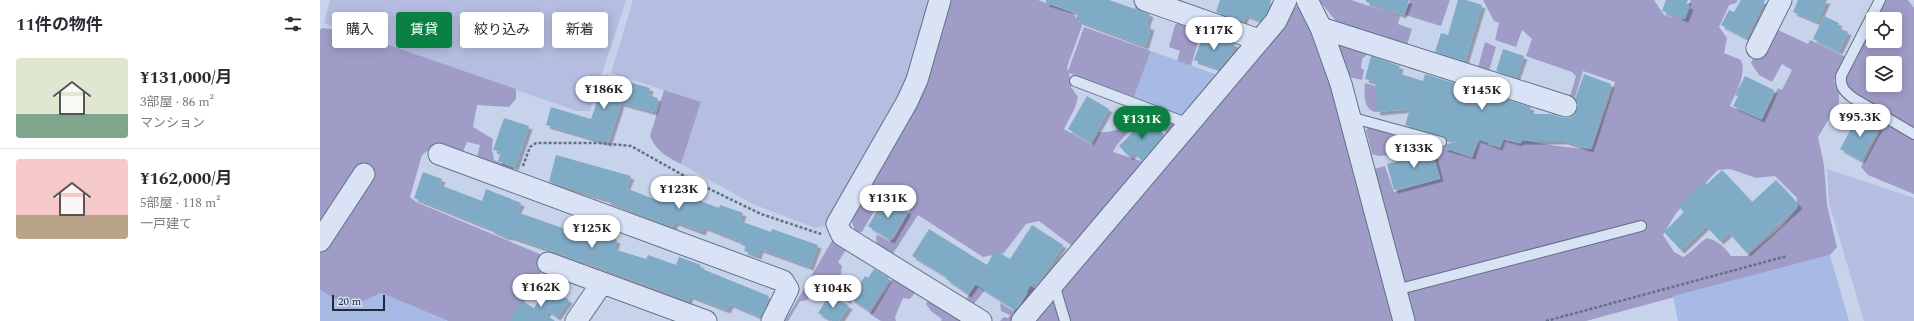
<!DOCTYPE html>
<html lang="ja">
<head>
<meta charset="utf-8">
<style>
  body { margin:0; font-family:Spectral,"Noto Sans JP",serif; background:#f7f7f7; color:#2b2b33; height:100vh; display:flex; flex-direction:column; font-size:15px; white-space:nowrap }
  * { box-sizing:border-box; margin:0 }
  p { font-size:13px; color:#7c7c81 }
  .icon { flex:none; width:22px; height:22px; fill:none; stroke:currentColor; stroke-width:2; stroke-linecap:round; stroke-linejoin:round }
  .map { position:relative; flex:1; overflow:hidden }
  .side { display:flex; flex-direction:column; background:#fff; width:320px }
  .side>* { flex:none }
  .top-card { position:absolute; left:12px; top:12px; width:380px; height:36px; display:flex; gap:8px }
  .buttons { position:absolute; left:1546px; top:12px; display:grid; gap:8px }
  .buttons a { display:grid; place-items:center; width:36px; height:36px; border-radius:4px; background:#fff; box-shadow:0 2px 10px #0003; font-size:20px }
  .scale { position:absolute; left:12px; bottom:10px; width:53px; box-sizing:border-box; padding-left:4px; border:2px solid #202d37; border-top:0; font-size:11px; line-height:14px; white-space:nowrap; color:#202d37; -webkit-text-stroke:3px #d6dff3; paint-order:stroke }
  .price { position:absolute; translate:-50% -34px; padding:0 9px; border-radius:14px; background:#fff; color:#222; font-size:13px; line-height:26px; filter:drop-shadow(0 1px 2px #0008) }
  .price::after { content:''; position:absolute; left:50%; top:24px; width:12px; height:9px; margin-left:-6px; background:inherit; clip-path:polygon(0 0,100% 0,50% 100%) }
  .price.on { background:#0b8043; color:#fff }
  ul { padding:0; list-style:none }
  li { display:flex; align-items:center; gap:12px; height:100px; padding:0 16px }
  li+li { border-top:1px solid #e1e1e2 }
  li span { display:grid; place-items:center; flex:none; width:112px; height:80px; border-radius:4px; color:#555 }
  li>.icon { margin-inline-start:auto }
  span .icon { width:48px; height:48px; fill:#fffc; stroke-width:1 }
  li b { font-size:17px }
  h2 { display:flex; justify-content:space-between; align-items:center; height:48px; padding:0 16px; font-size:17px }
  .chip { padding:0 14px; border-radius:4px; background:#fff; box-shadow:0 2px 10px #0003; font-size:14px; line-height:36px }
  .chip.on { background:#0b8043; color:#fff }
  main { display:flex; flex:1; min-height:0 }
  .map>svg:first-child { display:block }
</style>
</head>
<body>
<main>
<section class="side">
<h2>11件の物件<svg class="icon" aria-label="filters" viewBox="0 0 24 24"><path d="M4 7h16M4 17h16"/><circle cx="9" cy="7" r="2"/><circle cx="15" cy="17" r="2"/></svg></h2>
<ul>
<li><span style="background:linear-gradient(#dfe7d0 70%,#7fa58c 0)"><svg class="icon" aria-label="home" viewBox="0 0 24 24"><path d="M3 11l9-7 9 7M6 9v11h12V9"/></svg></span><div><b>¥131,000/月</b><p>3部屋 · 86 m²</p><p>マンション</p></div></li>
<li><span style="background:linear-gradient(#f6c9c9 70%,#b9a48a 0)"><svg class="icon" aria-label="home" viewBox="0 0 24 24"><path d="M3 11l9-7 9 7M6 9v11h12V9"/></svg></span><div><b>¥162,000/月</b><p>5部屋 · 118 m²</p><p>一戸建て</p></div></li>
</ul>
</section>
<div class="map">
<svg width="1594" height="321" viewBox="0 0 1594 321">
  <defs>
    <filter id="shadow"><feDropShadow dx="3.5" dy="3.5" stdDeviation="0" flood-color="#0004"/></filter>
  </defs>
  <rect width="100%" height="100%" fill="#c7d3eb"/>
  <path fill="#b5bde0" d="M10 0H306L270 111H257L4 23Z
    M313 0H609L590 75 508 225 495 228 433 204 361 164 381 102 291 73Z
    M1507 169 1594 198V321H1544L1509 203Z"/>
  <path fill="#9f9cc8" fill-rule="evenodd" d="M627 0H718L753 13 762 26 747 67 748 71 764 27 831 51 814 97 749 73 751 87 758 97 755 108 744 129 772 145 779 132H788L806 127 810 130 796 146 793 152 824 162 848 134 833 119 834 117 855 124 858 128 967 13 979 5 986 9 1040 173 1065 166 1074 192 1121 179 1112 156 1097 153 1059 156 1052 154 1046 130 1049 127 1121 147 1152 158 1163 133 1169 134 1168 145 1181 148 1184 140 1201 144 1203 140C1226 145 1249 148 1272 149L1295 82 1263 71 1253 104 1213 89 1212 84 1240 95 1250 96 1256 76 1252 72 1206 56 1212 39 1202 30 1196 47 1175 40 1179 23 1174 21 1163 0H1334L1344 15 1362 20 1371 0H1418L1416 3 1409 5 1399 27 1407 38 1404 53 1421 60C1427 75 1415 93 1410 106L1442 120 1458 88 1462 90 1472 70 1462 64 1452 82 1439 75 1431 63 1434 56 1456 29 1488 44 1490 40 1526 57 1514 80 1516 87 1519 92V102L1498 137 1504 165 1507 205 1517 247 1510 255 1266 321H710L764 255 719 221 706 224 684 253 663 257 598 215 572 255 557 247 556 236 558 235 569 241 574 239 590 210 564 194 542 232H536L530 218ZM1410 169 1436 178 1455 176 1477 198V209L1460 228 1427 256H1411C1404 246 1398 241 1387 238 1377 244 1373 252 1363 257L1354 252 1343 235 1356 213 1398 170Z
    M999 0H1031L1080 16 1078 24 1092 29 1086 48 1017 28 1015 20Z
    M1090 0H1130L1121 26 1085 15Z
    M1565 0H1588L1594 8V194L1548 175 1541 167 1561 129V110L1532 91 1526 83 1527 72 1553 24V41H1575V19H1555ZM1553 63H1575V85H1553Z
    M861 20 870 23 867 35 879 38 871 66 857 61 860 51 849 47 855 25Z
    M2 28 28 31 196 89V99L189 107 157 105 153 127 173 139 172 149 174 160 194 168 192 173 156 160 160 145 147 142 142 154 114 146 102 155 90 197 96 202 222 255 225 265 213 289 191 321H128L61 293C27 309 33 310 0 290V244L5 225 0 222V30Z
    M1165 42 1176 47 1169 71H1157Z
    M1018 44 1049 53 1042 59 1041 68 1044 70 1042 80 1029 77Z
    M1045 83 1082 94 1057 112C1043 111 1044 93 1045 83Z
    M344 90 381 102 361 164C347 157 336 151 330 136Z
    M513 239 528 247 518 262 522 266 521 274 514 287 532 300 531 304 500 284C494 293 492 301 480 301L468 321H465Z
    M671 261 717 290 691 321H680L684 317 688 318 690 315 681 311 680 303 693 311 699 307 708 293 705 287 679 273 652 306 645 301Z
    M574 277 596 291 590 299 583 298 575 317 576 321H561L550 314Z
    M609 299 642 321H621L622 319 611 311 606 304Z"/>
  <path fill="#a7b9e5" d="M831 51 900 76 865 115 859 114 814 97Z
    M1510 255 1529 321H1358L1353 296Z
    M0 290C33 310 27 309 61 293L128 321H0Z"/>
  <path fill="#80abc6" filter="url(#shadow)" d="M726 0H789L815 9V7L830 14 826 25 831 27 825 46 756 20 758 13 726 3Z
    M900 0H951L946 15 941 21 926 15 923 22 896 12Z
    M1046 0H1089L1083 15 1046 2Z
    M1138 0H1146L1162 5 1145 61 1115 52 1121 33 1128 35Z
    M1346 0H1368L1366 5 1370 6 1365 19 1342 11Z
    M1421 0H1445L1426 38 1401 25 1409 10 1414 12Z
    M1478 0H1507L1497 22 1473 12Z
    M1504 16 1519 23 1517 27 1528 32 1519 51 1493 39Z
    M884 33 915 44 910 56 907 60 905 59 900 69 874 60Z
    M1183 49 1204 56 1196 78 1176 71Z
    M1051 56 1080 66 1078 73 1103 81 1105 74 1211 107 1209 114H1231L1243 118H1249L1254 115 1257 110 1258 104 1255 99 1264 74 1291 84 1270 149 1244 141H1200L1199 143 1182 138 1179 147 1157 139 1152 156 1124 148 1127 144 1137 142 1085 125 1090 109 1057 112 1055 82 1045 79Z
    M286 75 330 88 328 95 338 98 334 112 301 103 288 143 226 125 231 107 271 119Z
    M1425 76 1454 90 1441 119 1413 106 1418 96 1415 95Z
    M767 96 789 109 770 142 748 129Z
    M1538 116 1559 127 1541 160 1520 149Z
    M184 118 209 126 195 167 178 161 181 152 173 150Z
    M827 118 844 135 822 161 814 153 810 157 799 146Z
    M1112 148 1120 178 1074 190 1067 164 1079 161 1078 157Z
    M236 155 311 176 306 188 336 200 343 182 366 191 365 195 399 208 400 205 423 213 420 221 451 232 452 229 498 245 490 267 440 249 438 256 424 251 426 246 421 245 422 242 384 227 382 232 355 222 353 227 287 201 288 200 229 182Z
    M1402 170 1432 202 1456 180 1479 205 1427 253 1409 233 1400 241 1386 226 1361 250 1344 232 1364 212 1358 206 1384 182 1387 184Z
    M103 172 122 179 120 185 162 201 166 189 201 203 197 212 245 229 246 225 280 237 282 234 297 240 294 249 326 259 328 255 356 265 359 257 381 265 380 268 449 296 441 317 410 304 407 310 370 296 368 301 260 260 259 262 236 252 188 236 187 237 171 230V229L94 198Z
    M565 198 588 211 571 240 548 226Z
    M712 225 743 245 719 282 717 284 713 282 695 310 655 284 648 294 626 279 627 277 592 256 609 229 667 265 675 250 690 259Z
    M554 269 569 278 549 311 531 299 545 276 548 278Z
    M228 286 249 300 237 317 228 311 226 315 235 321H189L202 301 214 308Z
    M510 294 529 306 519 321H512L498 313Z"/>
  <g fill="none" stroke-linecap="round" stroke-linejoin="round">
    <defs>
      <path id="service" d="M1560 0 1521 76C1520 87 1524 91 1533 98L1594 134
        M755 81 869 124
        M1030 117 1121 142
        M734 284 745 321
        M1076 290 1321 226"/>
      <path id="minor" d="M620 0 597 80 587 102 517 224 522 235 661 321
        M825 0 939 40
        M987 0 1001 28 1021 84 1084 321
        M1001 28 1246 106
        M1437 48 1461 0
        M119 154 463 281 468 289 452 321
        M0 241 44 174
        M228 263 386 321
        M256 321 282 283
        M702 321 956 21 966 0"/>
    </defs>
    <use href="#service" stroke="#5e7285" stroke-width="12"/>
    <use href="#minor" stroke="#5e7285" stroke-width="23"/>
    <path stroke="#5e7285" stroke-width="2.5" stroke-dasharray="3 2" stroke-linecap="butt" d="M203 166 210 147 216 143H279L311 146 377 183 441 214 501 234
      M1226 321 1467 256"/>
    <use href="#service" stroke="#dae3f6" stroke-width="10"/>
    <use href="#minor" stroke="#dae3f6" stroke-width="21"/>
  </g>
</svg>
<div class="buttons">
<a><svg class="icon" aria-label="locate" viewBox="0 0 24 24"><circle cx="12" cy="12" r="6"/><path d="M12 2v4M12 18v4M2 12h4M18 12h4"/></svg></a>
<a><svg class="icon" aria-label="layers" viewBox="0 0 24 24"><path d="M12 4l9 5-9 5-9-5zM3 14l9 5 9-5"/></svg></a>
</div>
<div class="scale">20 m</div>
<b class="price" style="left:894px;top:51px">¥117K</b>
<b class="price" style="left:284px;top:110px">¥186K</b>
<b class="price" style="left:1162px;top:111px">¥145K</b>
<b class="price" style="left:1540px;top:138px">¥95.3K</b>
<b class="price on" style="left:822px;top:140px">¥131K</b>
<b class="price" style="left:1094px;top:169px">¥133K</b>
<b class="price" style="left:359px;top:210px">¥123K</b>
<b class="price" style="left:568px;top:219px">¥131K</b>
<b class="price" style="left:272px;top:249px">¥125K</b>
<b class="price" style="left:221px;top:308px">¥162K</b>
<b class="price" style="left:513px;top:309px">¥104K</b>
<div class="top-card">
<a class="chip">購入</a>
<a class="chip on">賃貸</a>
<a class="chip">絞り込み</a>
<a class="chip">新着</a>
</div>
</div>
</main>
</body>
</html>
